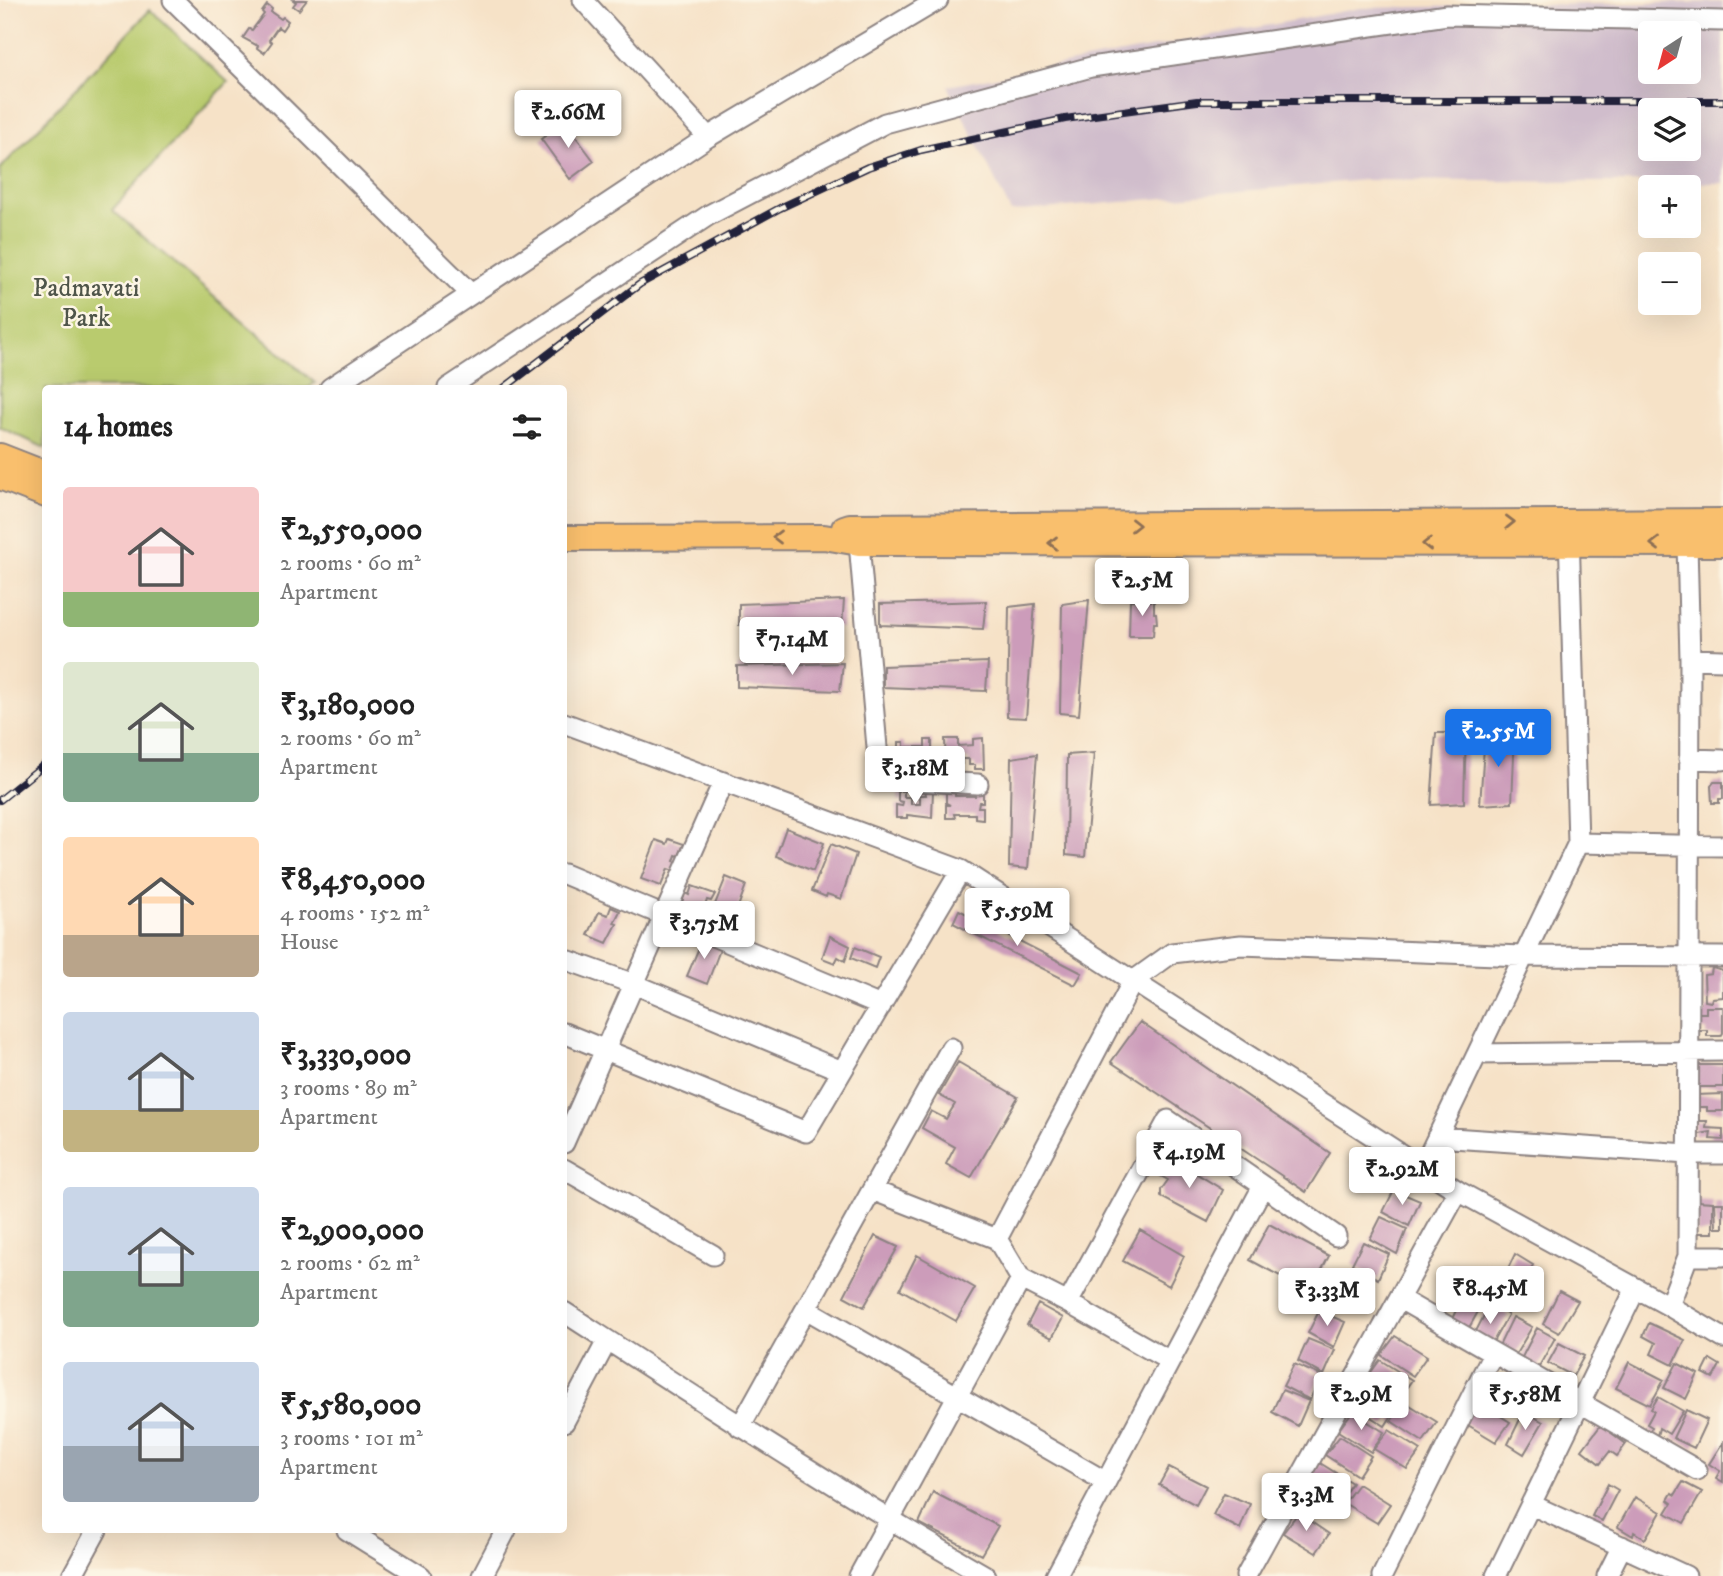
<!DOCTYPE html>
<html lang="en">
<head>
<meta charset="utf-8">
<style>
  body { margin:0; font-family:"IM FELL DW Pica",serif; background:#f2f2f2; color:#222; height:100vh; display:flex; flex-direction:column; font-size:26px; white-space:nowrap }
  * { box-sizing:border-box; margin:0 }
  p { font-size:23px; color:#767676 }
  .icon { flex:none; width:38px; height:38px; fill:none; stroke:currentColor; stroke-width:2; stroke-linecap:round; stroke-linejoin:round }
  .map { position:relative; flex:1; overflow:hidden }
  .sheet { position:absolute; left:42px; top:385px; width:525px; height:1148px; display:flex; flex-direction:column; background:#fff; border-radius:7px; box-shadow:0 7px 28px #0002 }
  .sheet>* { flex:none }
  .needle { width:46px; rotate:216deg }
  .controls { position:absolute; left:1638px; top:21px; display:grid; gap:14px }
  .controls a { display:grid; place-items:center; width:63px; height:63px; border-radius:7px; background:#fff; box-shadow:0 7px 28px #0002; font-size:35px }
  .price { position:absolute; translate:-50% -60px; padding:0 16px; border-radius:7px; background:#fff; color:#222; font-size:23px; line-height:46px; filter:drop-shadow(0 2px 4px #0008) }
  .price::after { content:''; position:absolute; left:50%; top:42px; width:21px; height:16px; margin-left:-10px; background:inherit; clip-path:polygon(0 0,100% 0,50% 100%) }
  .price.on { background:#1a73e8; color:#fff }
  ul { padding:0; list-style:none }
  li { display:flex; align-items:center; gap:21px; height:175px; padding:0 21px }
  li span { display:grid; place-items:center; flex:none; width:196px; height:140px; border-radius:7px; color:#555 }
  li>.icon { margin-inline-start:auto }
  span .icon { width:84px; height:84px; fill:#fffc; stroke-width:1 }
  li b { font-size:30px }
  h2 { display:flex; justify-content:space-between; align-items:center; height:84px; padding:0 21px; font-size:30px }
  .map>svg:first-child { display:block }
</style>
</head>
<body>
<div class="map">
<svg width="1723" height="1576" viewBox="0 0 1723 1576">
  <rect width="100%" height="100%" fill="#fcf5e5"/>
  <filter id="ink" filterUnits="userSpaceOnUse"><feTurbulence type="fractalNoise" baseFrequency=".0143" numOctaves="2"/><feDisplacementMap in="SourceGraphic" scale="14" xChannelSelector="R" yChannelSelector="G"/><feConvolveMatrix kernelMatrix="1 2 1 2 8 2 1 2 1" color-interpolation-filters="sRGB"/></filter>
  <filter id="wash" filterUnits="userSpaceOnUse"><feTurbulence type="fractalNoise" baseFrequency=".00686" numOctaves="4" result="noise"/><feDisplacementMap in="SourceGraphic" scale="28" xChannelSelector="R" yChannelSelector="G"/><feGaussianBlur stdDeviation="1.57" result="paint"/><feColorMatrix in="noise" values="0 0 0 0 0 0 0 0 0 0 0 0 0 0 0 0 0 1.4 0 .05"/><feComposite in="paint" operator="in"/></filter>
  <g filter="url(#wash)">
    <rect width="100%" height="100%" fill="#f6e2c7"/>
    <path fill="#d0bdcc" fill-rule="evenodd" d="M1723 2V183L1364 180 1011 212 948 86 1360 8ZM1650 33H1689V72H1650ZM1650 110H1689V149H1650Z"/>
    <path fill="#b9cb6e" stroke="#6e7654" stroke-width="2" d="M150 10 228 82 112 210 315 383 308 388H46L45 448 0 427V169Z"/>
    <g id="blocks">
      <path fill="#cc9cba" d="M293 0H307L299 10 293 6 296 2Z
        M267 5 272 9 271 12 281 19 283 17 288 21 282 30 278 27 269 40 272 42 264 53 257 48 258 46 243 38 249 29 252 30 264 14 262 12Z
        M565 122 594 161 570 179 541 139Z
        M844 600 842 628 739 625V604Z
        M1089 600 1079 715 1060 713 1062 604Z
        M1130 600 1154 601V613H1156L1157 623H1154L1153 636H1129Z
        M986 601 983 629 880 625V604Z
        M1035 604 1026 718 1007 717 1009 607Z
        M988 662 986 691 883 687V666Z
        M843 663 840 691 737 687V666Z
        M1515 732 1512 803 1480 805 1485 733Z
        M1436 733H1466L1464 803 1431 805Z
        M983 738 984 769H975V765H969V759H962V764H955V771H946L945 739H958V746L973 745V739Z
        M925 740H932V768H926V764H919V758H914V765L897 768V757H902V750L899 751V742H904V747H925Z
        M1094 753 1085 857 1066 855 1067 755Z
        M1037 754 1028 869 1009 867 1011 758Z
        M1714 782H1723V799H1719V803H1712L1711 786Z
        M925 790H933L932 818 907 815V818H896V805L902 806 903 802 898 801V791H904V797H911V804H920V795H926Z
        M975 790H983V802H979L978 807H983V819L975 818V814H954L955 818H946V805H950L946 803V791H955V796H975Z
        M786 828 824 843 813 871 776 856Z
        M669 839 684 844 679 856 676 855 674 861 677 862 674 871 668 869 661 886 641 879 656 840 667 844Z
        M831 844 856 854 841 899 827 894 826 897 812 891Z
        M726 877 746 885 735 915 714 907Z
        M692 886 715 894 711 901 707 900 701 918 679 911 685 893 689 895Z
        M611 907 620 911 614 923 617 924 607 943 588 935 599 912 608 915Z
        M959 910 1082 973 1075 985 953 923Z
        M830 936 850 946 845 961 838 957 835 963 822 958Z
        M703 938 721 947 707 984 687 976Z
        M855 947 879 957 875 968 851 958Z
        M1712 968 1723 971V997L1712 998 1711 1002 1705 1001 1704 975 1711 974Z
        M1706 1007H1723V1033L1721 1036H1707V1030H1696L1697 1013H1706Z
        M1140 1022 1330 1153 1306 1192 1111 1062Z
        M958 1062 1018 1097 971 1178 946 1164 955 1147 922 1128 931 1111 946 1119 955 1104 939 1095Z
        M1694 1065H1723V1087H1694Z
        M1723 1094V1111H1707V1107H1696L1695 1095Z
        M1695 1121H1707L1706 1128 1723 1129V1140L1710 1139 1711 1132 1694 1135Z
        M1168 1156 1223 1190 1208 1222 1161 1197V1190L1168 1180 1159 1175Z
        M1394 1190 1420 1201 1409 1226 1383 1212Z
        M1697 1201 1713 1202V1233H1697Z
        M1715 1203H1723V1228H1716Z
        M1381 1217 1407 1229 1397 1254 1370 1239Z
        M1269 1224 1329 1256 1310 1292 1250 1260Z
        M1140 1230 1184 1256 1169 1286 1123 1261Z
        M875 1236 898 1247 864 1307 844 1296Z
        M1363 1242 1389 1254 1378 1279 1352 1264Z
        M1515 1254 1533 1265 1515 1296 1499 1287Z
        M917 1255 975 1288 956 1321 900 1289Z
        M1342 1273 1369 1284 1358 1309 1332 1295Z
        M1466 1290 1484 1301 1466 1333 1450 1323Z
        M1559 1291 1578 1301 1559 1333 1543 1324Z
        M1038 1304 1063 1318 1052 1338 1027 1325Z
        M1490 1304 1508 1315 1490 1347 1473 1337Z
        M1319 1311 1345 1322 1334 1347 1308 1333Z
        M1513 1317 1532 1327 1513 1359 1497 1350Z
        M1649 1323 1685 1340 1673 1365 1651 1354 1656 1343 1643 1336Z
        M1537 1328 1555 1338 1537 1370 1520 1361Z
        M1395 1336 1427 1356 1413 1376 1381 1355Z
        M1308 1339 1335 1350 1324 1375 1298 1361Z
        M1559 1343 1584 1356 1573 1376 1548 1363Z
        M1710 1359 1720 1365 1713 1378 1703 1373Z
        M1380 1360 1412 1380 1398 1400 1366 1379Z
        M1629 1362 1664 1380 1650 1405 1616 1388Z
        M1677 1363 1698 1374 1686 1399 1664 1388Z
        M1294 1364 1320 1375 1310 1400 1283 1386Z
        M1366 1386 1398 1406 1385 1426 1352 1405Z
        M1282 1390 1309 1401 1298 1426 1272 1412Z
        M1658 1397 1683 1411 1669 1434 1659 1428 1657 1436 1649 1432 1652 1427 1647 1424 1654 1411 1651 1409Z
        M1405 1402 1437 1422 1423 1442 1391 1421Z
        M1478 1402 1510 1422 1496 1442 1463 1422Z
        M1686 1410 1707 1420 1694 1448 1673 1438Z
        M1524 1411 1543 1422 1524 1454 1508 1444Z
        M1352 1412 1384 1432 1371 1452 1338 1431Z
        M1601 1425 1626 1444 1617 1456 1610 1451 1600 1464 1582 1450Z
        M1389 1430 1421 1450 1407 1469 1374 1449Z
        M1340 1436 1371 1456 1358 1476 1325 1455Z
        M1723 1442V1482L1716 1478 1720 1471 1709 1464Z
        M1320 1463 1352 1483 1338 1503 1305 1483Z
        M1169 1467 1206 1486 1196 1505 1159 1485Z
        M1683 1482 1702 1492 1684 1523 1666 1513 1672 1503 1668 1500 1672 1493 1675 1495Z
        M1358 1484 1390 1504 1377 1523 1344 1503Z
        M1608 1484 1618 1490 1602 1521 1592 1516Z
        M933 1492 998 1526 981 1555 919 1523Z
        M1224 1493 1250 1504 1240 1529 1213 1515Z
        M1635 1497 1661 1512 1645 1539 1634 1532 1633 1536 1618 1527Z
        M1298 1513 1329 1534 1316 1553 1283 1533Z"/>
    </g>
  </g>
  <g filter="url(#ink)">
    <use href="#blocks" fill-opacity="0" stroke="#8c8281" stroke-width="2"/>
    <g fill="none" stroke-linecap="round" stroke-linejoin="round">
      <defs>
        <path id="minor" d="M173 0 470 293
          M583 0 708 137
          M330 388 708 137 938 0
          M448 388 709 215 885 123 1091 67 1447 15 1723 21
          M859 543 879 770 897 780 978 784
          M1687 544 1690 659 1688 1256
          M1690 659 1723 660
          M564 723 961 870 1458 1191 1669 1306 1723 1338
          M1689 759 1723 760
          M1578 843 1723 846
          M564 874 881 1006
          M564 959 634 984 842 1071
          M564 1033 806 1132 961 870
          M1477 1054 1723 1051
          M1437 1137 1688 1154H1723
          M564 1143 723 782
          M564 1169 713 1255
          M1422 1169 1578 843 1569 531
          M872 1190 997 1239
          M1021 1279 1068 1303 1170 1361
          M1400 1299 1697 1470
          M1068 1303 1168 1120 1336 1236
          M1669 1306 1688 1256H1723
          M806 1309 1106 1482
          M564 1312C703 1402 842 1493 986 1576
          M564 1422 607 1341
          M740 1427 951 1048
          M1532 1505 1686 1576
          M347 1530 421 1576
          M72 1576 97 1530
          M482 1576 506 1530
          M859 1576 1021 1279 997 1239 1133 981 1172 953 1241 945 1522 956 1723 957
          M1056 1576 1263 1186
          M1246 1576 1458 1191
          M1382 1576 1493 1353
          M1496 1576 1636 1288
          M1607 1576 1622 1546"/>
        <path id="major" d="M0 456 46 474
          M0 477 46 495
          M844 528 850 526 1723 521
          M564 538 824 537 859 543 1723 544"/>
      </defs>
      <use href="#minor" stroke="#8c8281" stroke-width="23"/>
      <use href="#major" stroke="#8c8281" stroke-width="28"/>
      <use href="#minor" stroke="#fff" stroke-width="19"/>
      <use href="#major" stroke="#f9bf6d" stroke-width="24"/>
      <defs>
        <path id="rail" d="M504 388 640 284 780 208 868 167 921 150 1065 119 1197 101H1723
          M0 800 46 763"/>
      </defs>
      <use href="#rail" stroke="#22223b" stroke-width="8"/>
      <use href="#rail" stroke="#fcf5e5" stroke-width="5" stroke-dasharray="16" stroke-linecap="butt"/>
    </g>
    <defs><path id="oneway-chevron" d="M-2-3.5L2.5 0L-2 3.5" fill="none" stroke-width="1.6" stroke-linecap="round" stroke-linejoin="round" transform="scale(1.75)"/></defs>
    <g stroke="#8e7054">
      <use href="#oneway-chevron" transform="translate(1510 522) rotate(-1)"/>
      <use href="#oneway-chevron" transform="translate(1135 525)"/>
      <use href="#oneway-chevron" transform="translate(777 537) rotate(180)"/>
      <use href="#oneway-chevron" transform="translate(1053 543) rotate(-180)"/>
      <use href="#oneway-chevron" transform="translate(1427 544) rotate(-180)"/>
      <use href="#oneway-chevron" transform="translate(1655 544) rotate(180)"/>
    </g>
  </g>
  <g text-anchor="middle" stroke-width="5" stroke-linejoin="round" paint-order="stroke">
    <g font-size="26" fill="#4f554a" stroke="#fcf5e5">
      <text x="86" y="296">Padmavati<tspan x="86" dy="30">Park</tspan></text>
    </g>
  </g>
</svg>
<div class="controls">
<a><svg class="needle" viewBox="-14 -14 28 28"><path d="M0-13l5 13h-10z" fill="#e53935"/><path d="M0 13l5-13h-10z" fill="#767676"/></svg></a>
<a><svg class="icon" aria-label="layers" viewBox="0 0 24 24"><path d="M12 4l9 5-9 5-9-5zM3 14l9 5 9-5"/></svg></a>
<a>+</a>
<a>−</a>
</div>
<b class="price" style="left:568px;top:150px">₹2.66M</b>
<b class="price" style="left:1142px;top:618px">₹2.5M</b>
<b class="price" style="left:792px;top:677px">₹7.14M</b>
<b class="price on" style="left:1498px;top:769px">₹2.55M</b>
<b class="price" style="left:915px;top:806px">₹3.18M</b>
<b class="price" style="left:1017px;top:948px">₹5.59M</b>
<b class="price" style="left:704px;top:961px">₹3.75M</b>
<b class="price" style="left:1189px;top:1190px">₹4.19M</b>
<b class="price" style="left:1402px;top:1207px">₹2.92M</b>
<b class="price" style="left:1490px;top:1326px">₹8.45M</b>
<b class="price" style="left:1327px;top:1328px">₹3.33M</b>
<b class="price" style="left:1361px;top:1432px">₹2.9M</b>
<b class="price" style="left:1525px;top:1432px">₹5.58M</b>
<b class="price" style="left:1306px;top:1533px">₹3.3M</b>
<section class="sheet">
<h2>14 homes<svg class="icon" aria-label="filters" viewBox="0 0 24 24"><path d="M4 7h16M4 17h16"/><circle cx="9" cy="7" r="2"/><circle cx="15" cy="17" r="2"/></svg></h2>
<ul>
<li><span style="background:linear-gradient(#f6c9c9 75%,#8fb573 0)"><svg class="icon" aria-label="home" viewBox="0 0 24 24"><path d="M3 11l9-7 9 7M6 9v11h12V9"/></svg></span><div><b>₹2,550,000</b><p>2 rooms · 60 m²</p><p>Apartment</p></div></li>
<li><span style="background:linear-gradient(#dfe7d0 65%,#7fa58c 0)"><svg class="icon" aria-label="home" viewBox="0 0 24 24"><path d="M3 11l9-7 9 7M6 9v11h12V9"/></svg></span><div><b>₹3,180,000</b><p>2 rooms · 60 m²</p><p>Apartment</p></div></li>
<li><span style="background:linear-gradient(#ffd9b3 70%,#b9a48a 0)"><svg class="icon" aria-label="home" viewBox="0 0 24 24"><path d="M3 11l9-7 9 7M6 9v11h12V9"/></svg></span><div><b>₹8,450,000</b><p>4 rooms · 152 m²</p><p>House</p></div></li>
<li><span style="background:linear-gradient(#c9d6e8 70%,#c2b280 0)"><svg class="icon" aria-label="home" viewBox="0 0 24 24"><path d="M3 11l9-7 9 7M6 9v11h12V9"/></svg></span><div><b>₹3,330,000</b><p>3 rooms · 89 m²</p><p>Apartment</p></div></li>
<li><span style="background:linear-gradient(#c9d6e8 60%,#7fa58c 0)"><svg class="icon" aria-label="home" viewBox="0 0 24 24"><path d="M3 11l9-7 9 7M6 9v11h12V9"/></svg></span><div><b>₹2,900,000</b><p>2 rooms · 62 m²</p><p>Apartment</p></div></li>
<li><span style="background:linear-gradient(#c9d6e8 60%,#9aa5b1 0)"><svg class="icon" aria-label="home" viewBox="0 0 24 24"><path d="M3 11l9-7 9 7M6 9v11h12V9"/></svg></span><div><b>₹5,580,000</b><p>3 rooms · 101 m²</p><p>Apartment</p></div></li>
</ul>
</section>
</div>
</body>
</html>
